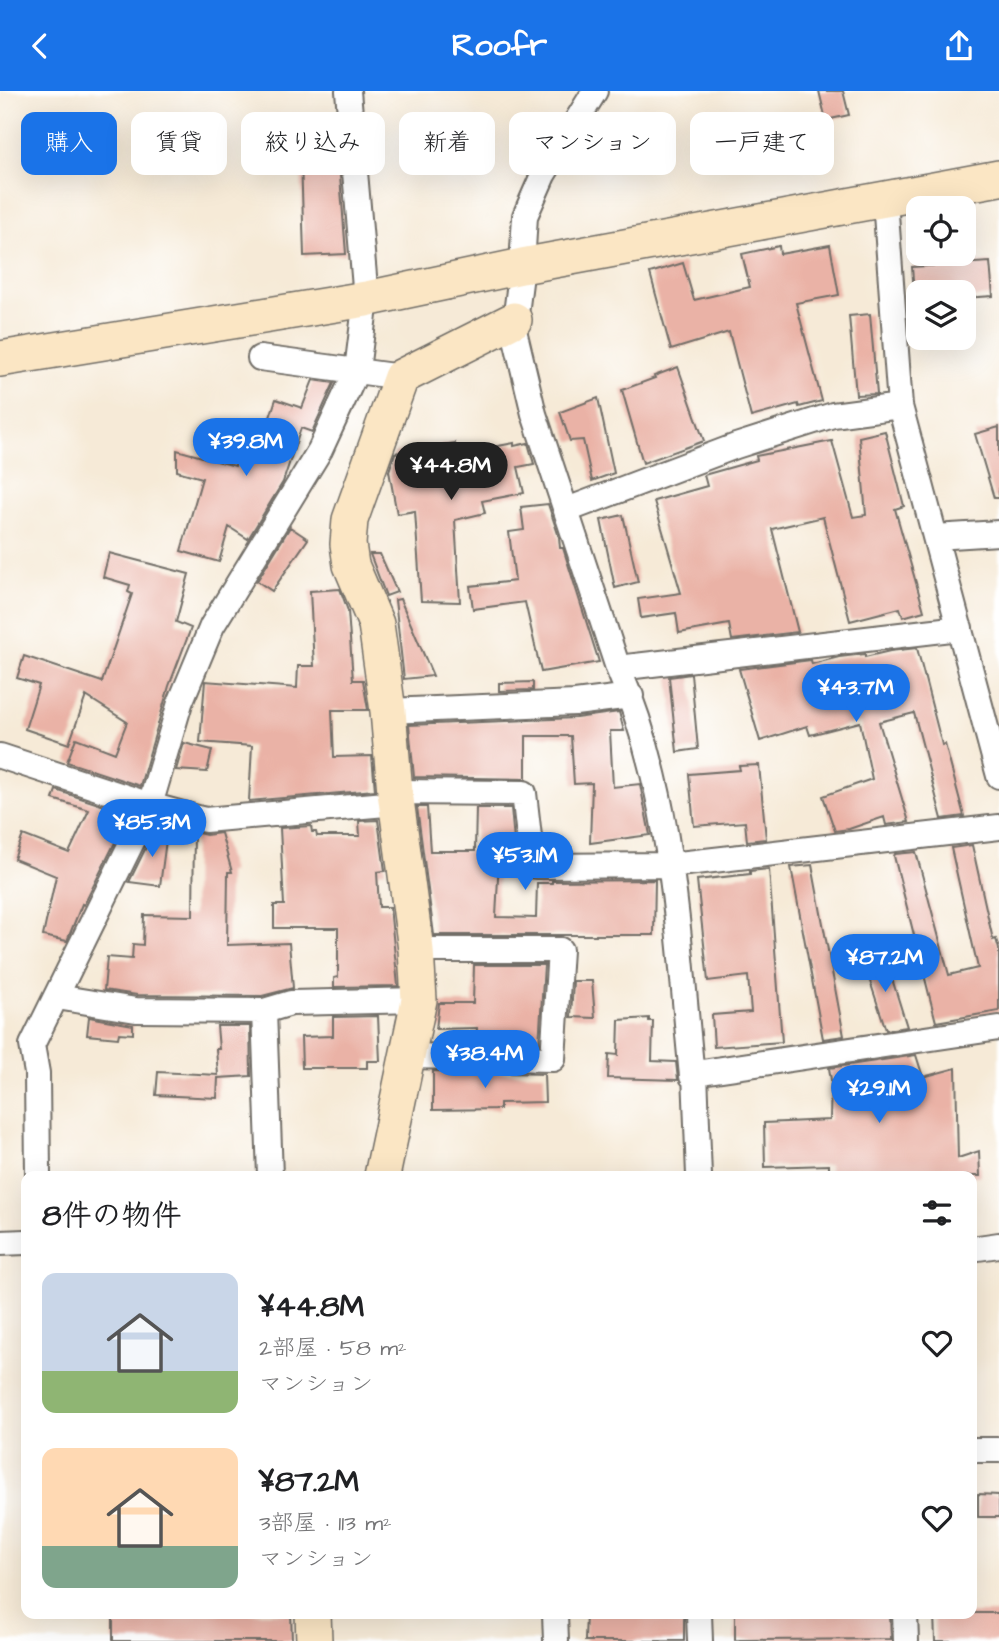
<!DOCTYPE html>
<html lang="ja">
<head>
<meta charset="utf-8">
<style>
  body { margin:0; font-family:"Architects Daughter","Klee One",sans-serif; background:#f2f2f2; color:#202124; height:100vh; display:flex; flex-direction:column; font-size:26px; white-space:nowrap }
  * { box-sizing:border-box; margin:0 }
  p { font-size:23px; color:#757577 }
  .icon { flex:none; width:38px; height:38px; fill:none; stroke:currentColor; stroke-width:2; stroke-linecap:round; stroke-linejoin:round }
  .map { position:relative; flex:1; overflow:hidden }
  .panel { position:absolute; left:21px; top:1080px; width:956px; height:448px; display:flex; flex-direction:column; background:#fff; border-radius:14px; box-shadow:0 7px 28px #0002 }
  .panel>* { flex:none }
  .guide { position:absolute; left:21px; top:21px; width:957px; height:63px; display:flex; gap:14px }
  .buttons { position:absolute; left:906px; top:105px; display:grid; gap:14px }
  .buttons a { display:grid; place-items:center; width:70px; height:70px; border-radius:14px; background:#fff; box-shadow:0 7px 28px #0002; font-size:35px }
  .price { position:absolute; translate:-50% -60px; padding:0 16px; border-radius:24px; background:#1a73e8; color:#fff; font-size:23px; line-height:46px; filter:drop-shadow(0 2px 4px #0008) }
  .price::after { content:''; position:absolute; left:50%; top:42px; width:21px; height:16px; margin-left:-10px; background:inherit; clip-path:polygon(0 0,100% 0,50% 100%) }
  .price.on { background:#222; color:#fff }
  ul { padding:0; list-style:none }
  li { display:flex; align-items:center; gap:21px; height:175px; padding:0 21px }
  li span { display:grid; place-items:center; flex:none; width:196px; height:140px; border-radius:14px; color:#555 }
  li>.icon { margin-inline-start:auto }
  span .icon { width:84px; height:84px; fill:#fffc; stroke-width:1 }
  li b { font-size:30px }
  h2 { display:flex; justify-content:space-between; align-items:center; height:84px; padding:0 21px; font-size:30px }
  .tag { padding:0 24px; border-radius:14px; background:#fff; box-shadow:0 7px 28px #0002; font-size:24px; line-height:63px }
  .tag.on { background:#1a73e8; color:#fff }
  header { display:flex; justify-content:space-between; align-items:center; height:91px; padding:0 21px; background:#1a73e8; color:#fff; font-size:32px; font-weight:700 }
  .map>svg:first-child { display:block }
</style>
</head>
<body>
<header><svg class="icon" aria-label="back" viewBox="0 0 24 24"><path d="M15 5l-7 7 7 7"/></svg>Roofr<svg class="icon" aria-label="share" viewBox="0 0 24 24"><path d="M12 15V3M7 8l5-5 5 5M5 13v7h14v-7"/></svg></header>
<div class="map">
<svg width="999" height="1550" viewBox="0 0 999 1550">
  <rect width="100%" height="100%" fill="#fff"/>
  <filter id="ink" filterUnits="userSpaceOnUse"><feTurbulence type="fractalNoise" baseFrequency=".0143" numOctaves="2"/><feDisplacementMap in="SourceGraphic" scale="14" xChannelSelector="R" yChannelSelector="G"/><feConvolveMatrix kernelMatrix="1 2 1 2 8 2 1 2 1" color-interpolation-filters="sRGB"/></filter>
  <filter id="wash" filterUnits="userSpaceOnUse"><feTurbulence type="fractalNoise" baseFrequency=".00686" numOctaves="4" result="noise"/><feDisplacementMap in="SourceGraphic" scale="28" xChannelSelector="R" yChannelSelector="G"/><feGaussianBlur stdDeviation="1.57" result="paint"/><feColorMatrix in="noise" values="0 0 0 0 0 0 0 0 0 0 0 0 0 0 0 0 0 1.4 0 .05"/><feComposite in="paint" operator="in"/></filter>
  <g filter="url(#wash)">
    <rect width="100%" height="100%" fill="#f6ead7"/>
    <g id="blocks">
      <path fill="#eab2a6" d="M819 0H843L849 24 826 29Z
        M338 59 346 163 304 165 301 66H310L309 61Z
        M830 154 839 204 796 212 822 310 799 316 798 313 751 326 729 241 671 259 650 182 683 172 694 209 750 196 742 163 779 155 780 163Z
        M990 171 993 205 964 207V201H914L912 176Z
        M870 223 877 303 856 304 849 225Z
        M678 276 704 350 643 372 622 299 655 287 654 285Z
        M313 289 334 292 312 341 301 337 283 391 248 448 229 436 219 471 181 460 202 387 177 380V359L235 375 239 361 257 366 276 308 302 317Z
        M598 307 614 382 592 390 583 349 570 350 560 321Z
        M999 336V407H994L975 343Z
        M885 340 904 415 895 418 924 520 903 526 900 517 850 530 823 426 772 438 798 541 732 549 729 533 679 542 676 522 641 527 638 508 681 502 654 410 707 395 704 384 757 369 756 365 832 350 853 426 866 424 859 346Z
        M455 352 456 363 514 352V355L528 352 534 373 518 376 524 402 482 410 485 422 455 429 460 511 421 510 415 420 397 423 389 380 395 362Z
        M548 413 559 446 560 457H563L599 571 541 581 525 511 473 518 470 495 515 490 509 441 524 439 521 416Z
        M623 424 638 491 615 497 601 429Z
        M290 436 308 448 272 500 257 490Z
        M109 462 189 483 176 531 191 537 169 595 140 695 67 671 76 647 115 662 127 631 86 605 69 653 25 638 39 594 17 587 24 565 102 591 132 503 128 501 130 494 103 486Z
        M370 463H380L397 501 386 505Z
        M340 498 348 520 353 589H363L368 619H332L334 666 372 665 375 699 249 710 252 655 200 651 205 590 297 597 298 575H314L310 500Z
        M400 508 433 585 404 588 395 509Z
        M917 557 942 654 945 653 964 725 942 728 914 622 879 631 909 731 886 734 884 726 849 738 835 740 823 705 872 688 860 631 810 644 807 635 760 650 739 578 811 569 812 573 839 566 865 563V566L890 560Z
        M691 583 698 658 677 661 669 586Z
        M533 591V599L499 600V592Z
        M619 621 624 640H610L613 696 640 693 650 744 590 752 592 692 574 693 571 645H526V688L414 686 409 634 576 627Z
        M184 652 212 659 207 681 176 679Z
        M759 674 766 748 747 750 745 731 694 735 689 683 740 679 739 675Z
        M56 699 129 723 84 814 82 813 67 850 43 845 56 785 14 768 23 744 69 762 89 719 53 708Z
        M417 716H427L430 760H475L476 717H511L515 761 506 762V767H499L496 826 536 827 537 792H552V790L655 789 654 844H434Z
        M378 729 385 780 377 781 379 816H390L398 895 334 896V887L338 886V837H274V814H284L280 737 311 735 312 741H316L317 745H360L359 730Z
        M158 732 168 734 160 795 129 791Z
        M194 741 206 744 221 742 232 781H228L227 854 289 852 293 897 262 905 137 904 104 899 107 866 132 868 133 853 143 854 144 824 193 825Z
        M972 754 993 849 996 848 999 858V920L936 931 894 765 895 763 916 761 949 884 978 877 951 757Z
        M812 774 844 945 823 948 791 776Z
        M769 778 782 951 714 956 712 924 751 921 748 885 708 890 697 789 750 783V780Z
        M885 865 907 936 886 939 864 872Z
        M474 874H544L539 953 477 952V937L436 938 439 912H473Z
        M573 890H592L595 927 571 926Z
        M378 925 380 970H367V977H302L301 946 333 945V926Z
        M89 926 133 934V943L119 942 118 947 87 944Z
        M649 927V930H653L652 970 676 971 678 989 608 987 609 963 618 964 619 929Z
        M217 935H250L251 985 218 987 217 1007 156 1004 158 981 218 984 216 958H219Z
        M916 964 923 986 956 977 958 1067 979 1060 980 1085H829V1074L765 1076 764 1032 830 1029 831 989 829 977Z
        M433 980 544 983 545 1011 500 1012V1018L433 1019Z
        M978 1403 999 1404V1426H978Z
        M113 1522H291L292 1550H113Z
        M586 1522H684V1550H585Z
        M735 1522H890L891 1548 735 1549Z
        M934 1522H999V1550H935Z"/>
    </g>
  </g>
  <g filter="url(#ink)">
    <use href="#blocks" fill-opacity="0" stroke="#726e67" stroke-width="2"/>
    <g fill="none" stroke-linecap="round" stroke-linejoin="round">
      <defs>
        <path id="street" d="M595 0 543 84 525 125 522 175 514 239 534 323 618 577C674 704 678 849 692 985L695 982 699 1085
          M885 109 900 315 999 685
          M260 267 401 286
          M567 419 736 355 833 324 900 315
          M935 446 999 442
          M618 577 960 537
          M388 620 575 612 631 605
          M0 665 150 714 205 729 397 712
          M395 701 524 702 531 763 536 775 670 774 999 736
          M57 906 136 919 264 920 291 912 419 909
          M264 920 270 1085
          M408 965 553 968 560 859H416
          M695 982 999 937
          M38 1085 37 982 32 954 150 714 180 612 212 535 320 359 357 279 366 208 348 0
          M0 1152 26 1151
          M971 1158 999 1154
          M971 1359H999
          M555 1522 556 1550
          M699 1522 700 1550
          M905 1522 906 1550"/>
        <path id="secondary" d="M0 268 366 208 522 175 999 87
          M382 1085 419 909 416 859 395 701 388 620 376 533 351 474 348 453 350 429 401 286 514 229
          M313 1522 314 1550"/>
      </defs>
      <use href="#street" stroke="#726e67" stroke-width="28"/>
      <use href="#secondary" stroke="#726e67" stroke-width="38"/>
      <use href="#street" stroke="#fff" stroke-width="24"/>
      <use href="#secondary" stroke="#fbe6c4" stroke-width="35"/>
    </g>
  </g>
</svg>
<div class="buttons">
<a><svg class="icon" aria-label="locate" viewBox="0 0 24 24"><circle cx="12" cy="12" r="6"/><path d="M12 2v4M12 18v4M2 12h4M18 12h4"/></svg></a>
<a><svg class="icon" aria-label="layers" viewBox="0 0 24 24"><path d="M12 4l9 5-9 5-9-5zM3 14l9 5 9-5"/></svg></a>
</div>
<b class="price" style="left:246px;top:387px">¥39.8M</b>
<b class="price on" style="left:451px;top:411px">¥44.8M</b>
<b class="price" style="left:856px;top:633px">¥43.7M</b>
<b class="price" style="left:152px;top:768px">¥85.3M</b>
<b class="price" style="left:525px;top:801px">¥53.1M</b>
<b class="price" style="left:885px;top:903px">¥87.2M</b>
<b class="price" style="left:485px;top:999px">¥38.4M</b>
<b class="price" style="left:879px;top:1034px">¥29.1M</b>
<div class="guide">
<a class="tag on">購入</a>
<a class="tag">賃貸</a>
<a class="tag">絞り込み</a>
<a class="tag">新着</a>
<a class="tag">マンション</a>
<a class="tag">一戸建て</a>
</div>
<section class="panel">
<h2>8件の物件<svg class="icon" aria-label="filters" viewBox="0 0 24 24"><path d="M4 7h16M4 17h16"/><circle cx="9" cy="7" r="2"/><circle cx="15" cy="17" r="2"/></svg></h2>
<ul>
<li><span style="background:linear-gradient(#c9d6e8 70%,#8fb573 0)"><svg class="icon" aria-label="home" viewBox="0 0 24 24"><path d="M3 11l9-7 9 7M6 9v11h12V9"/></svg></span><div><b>¥44.8M</b><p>2部屋 · 58 m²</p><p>マンション</p></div><svg class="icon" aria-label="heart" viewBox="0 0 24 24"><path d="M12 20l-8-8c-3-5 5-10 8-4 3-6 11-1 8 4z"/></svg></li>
<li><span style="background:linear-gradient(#ffd9b3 70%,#7fa58c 0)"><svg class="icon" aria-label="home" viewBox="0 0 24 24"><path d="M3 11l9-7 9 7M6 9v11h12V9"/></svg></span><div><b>¥87.2M</b><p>3部屋 · 113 m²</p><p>マンション</p></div><svg class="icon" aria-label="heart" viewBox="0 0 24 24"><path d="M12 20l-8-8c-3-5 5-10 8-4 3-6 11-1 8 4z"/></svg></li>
</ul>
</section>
</div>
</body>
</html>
